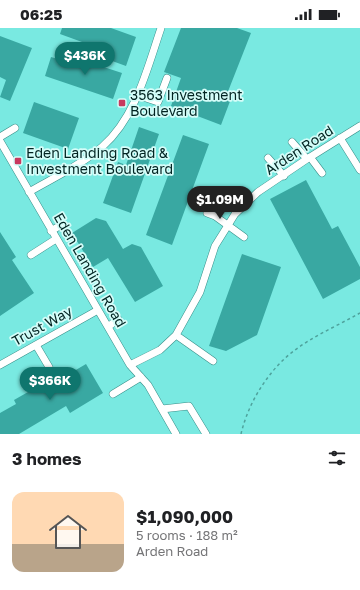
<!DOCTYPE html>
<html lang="en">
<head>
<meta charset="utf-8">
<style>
  body { margin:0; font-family:"Golos Text",sans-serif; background:#f2f2f2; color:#202124; height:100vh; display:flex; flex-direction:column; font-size:15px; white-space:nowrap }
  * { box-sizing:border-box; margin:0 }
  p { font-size:13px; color:#757577 }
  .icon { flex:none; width:22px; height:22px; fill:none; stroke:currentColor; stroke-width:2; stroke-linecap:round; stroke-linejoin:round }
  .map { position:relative; height:406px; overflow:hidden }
  .side { display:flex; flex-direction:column; background:#fff; flex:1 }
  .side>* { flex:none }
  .price { position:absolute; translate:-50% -34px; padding:0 9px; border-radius:14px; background:#0f766e; color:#fff; font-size:13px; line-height:26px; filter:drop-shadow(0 1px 2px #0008) }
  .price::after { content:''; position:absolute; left:50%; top:24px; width:12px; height:9px; margin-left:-6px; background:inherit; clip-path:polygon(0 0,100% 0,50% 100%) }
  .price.active { background:#222; color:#fff }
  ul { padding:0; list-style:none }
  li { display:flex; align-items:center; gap:12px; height:100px; padding:0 12px }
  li+li { border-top:1px solid #e0e0e0 }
  li span { display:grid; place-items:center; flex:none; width:112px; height:80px; border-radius:12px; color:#555 }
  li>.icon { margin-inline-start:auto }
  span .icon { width:48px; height:48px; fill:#fffc; stroke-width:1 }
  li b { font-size:17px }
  h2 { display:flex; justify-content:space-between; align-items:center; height:48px; padding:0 12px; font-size:17px }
  .status { display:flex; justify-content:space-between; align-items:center; height:28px; padding:0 20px; background:#fff; direction:ltr }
  .status svg { height:11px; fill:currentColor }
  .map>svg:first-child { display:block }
</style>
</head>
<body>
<div class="status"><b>06:25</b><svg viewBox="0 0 49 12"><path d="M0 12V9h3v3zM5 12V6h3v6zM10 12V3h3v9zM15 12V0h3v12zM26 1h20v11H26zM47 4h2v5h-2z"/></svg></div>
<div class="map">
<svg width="360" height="406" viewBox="0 0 360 406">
  <rect width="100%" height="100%" fill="#79e9e1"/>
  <path fill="#39a8a2" d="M62 0H111L136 9 126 38 79 21 82 14 60 6Z
    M181 0H237L251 5 227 66 232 68 221 97 171 78 181 50 164 44Z
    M0 8 32 20 10 73 0 69 6 52 0 49Z
    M51 29 74 36 76 30 122 45 113 71 45 48Z
    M34 74 79 90 68 121 23 105Z
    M139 99 159 106 131 185 103 175 118 134 126 137Z
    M183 107 209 116 172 217 146 207Z
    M306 152 332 201 338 198 360 239V251L323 271 270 171Z
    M96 190 106 193 123 221 132 216 141 219 163 258 135 274 108 230 93 239 72 205Z
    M0 204 16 229 12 232 34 265 0 288Z
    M242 226 281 239 257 307 226 323 209 318Z
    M86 336 103 365 70 385 66 378 19 406H0V385L16 376 14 372 49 352 52 356Z"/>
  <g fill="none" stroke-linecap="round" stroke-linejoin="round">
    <defs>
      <path id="minor" d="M137 67 158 74 167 50
        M0 109 15 100
        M340 110 360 142
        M0 113 130 337 148 357 176 406
        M292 114 307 131
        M310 129 322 145
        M268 130 284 148
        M29 164C53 150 81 137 102 119 136 89 147 41 161 0
        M207 185 215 188 244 209
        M51 203 61 197
        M31 227 56 211
        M108 299 118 291
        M176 307 213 333
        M36 317 49 339
        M0 337 98 282
        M130 337 160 322 176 307 200 264 215 218 235 186 258 164 307 131 360 98
        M113 366 141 349
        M162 381 189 378 206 406"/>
    </defs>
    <use href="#minor" stroke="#388f89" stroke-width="8"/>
    <path stroke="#4ea29c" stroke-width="1.5" stroke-dasharray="3 3" stroke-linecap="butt" d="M241 406C248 375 269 341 295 322 315 307 339 297 360 285"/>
    <use href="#minor" stroke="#fff" stroke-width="7"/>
  </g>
  <g fill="#c8395f" stroke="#d5fdf9" stroke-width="1.5">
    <rect x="118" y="71" width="8" height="8" rx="2"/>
    <rect x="14" y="129" width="8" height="8" rx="2"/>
  </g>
  <g text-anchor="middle" stroke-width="3.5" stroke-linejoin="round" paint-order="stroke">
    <g font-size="14" fill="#002321" stroke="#d5fdf9" text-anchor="start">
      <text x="130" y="72">3563 Investment<tspan x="130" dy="16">Boulevard</tspan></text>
      <text x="26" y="130">Eden Landing Road &amp;<tspan x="26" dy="16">Investment Boulevard</tspan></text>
    </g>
    <g font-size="14" fill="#002321" stroke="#d5fdf9">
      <text transform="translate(299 122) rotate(-33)" y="5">Arden Road</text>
      <text transform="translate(90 242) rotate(60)" y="5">Eden Landing Road</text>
      <text transform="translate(42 298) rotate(-29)" y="5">Trust Way</text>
    </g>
  </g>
</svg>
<b class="price" style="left:85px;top:48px">$436K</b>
<b class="price active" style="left:220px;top:192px">$1.09M</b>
<b class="price" style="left:50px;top:373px">$366K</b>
</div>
<section class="side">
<h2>3 homes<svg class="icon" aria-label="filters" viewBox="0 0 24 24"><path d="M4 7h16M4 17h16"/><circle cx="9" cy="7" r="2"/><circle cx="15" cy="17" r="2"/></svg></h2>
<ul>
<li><span style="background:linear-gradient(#ffd9b3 65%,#b9a48a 0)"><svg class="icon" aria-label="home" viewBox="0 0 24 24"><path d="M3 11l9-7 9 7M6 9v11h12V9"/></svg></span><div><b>$1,090,000</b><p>5 rooms · 188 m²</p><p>Arden Road</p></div></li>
</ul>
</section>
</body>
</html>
